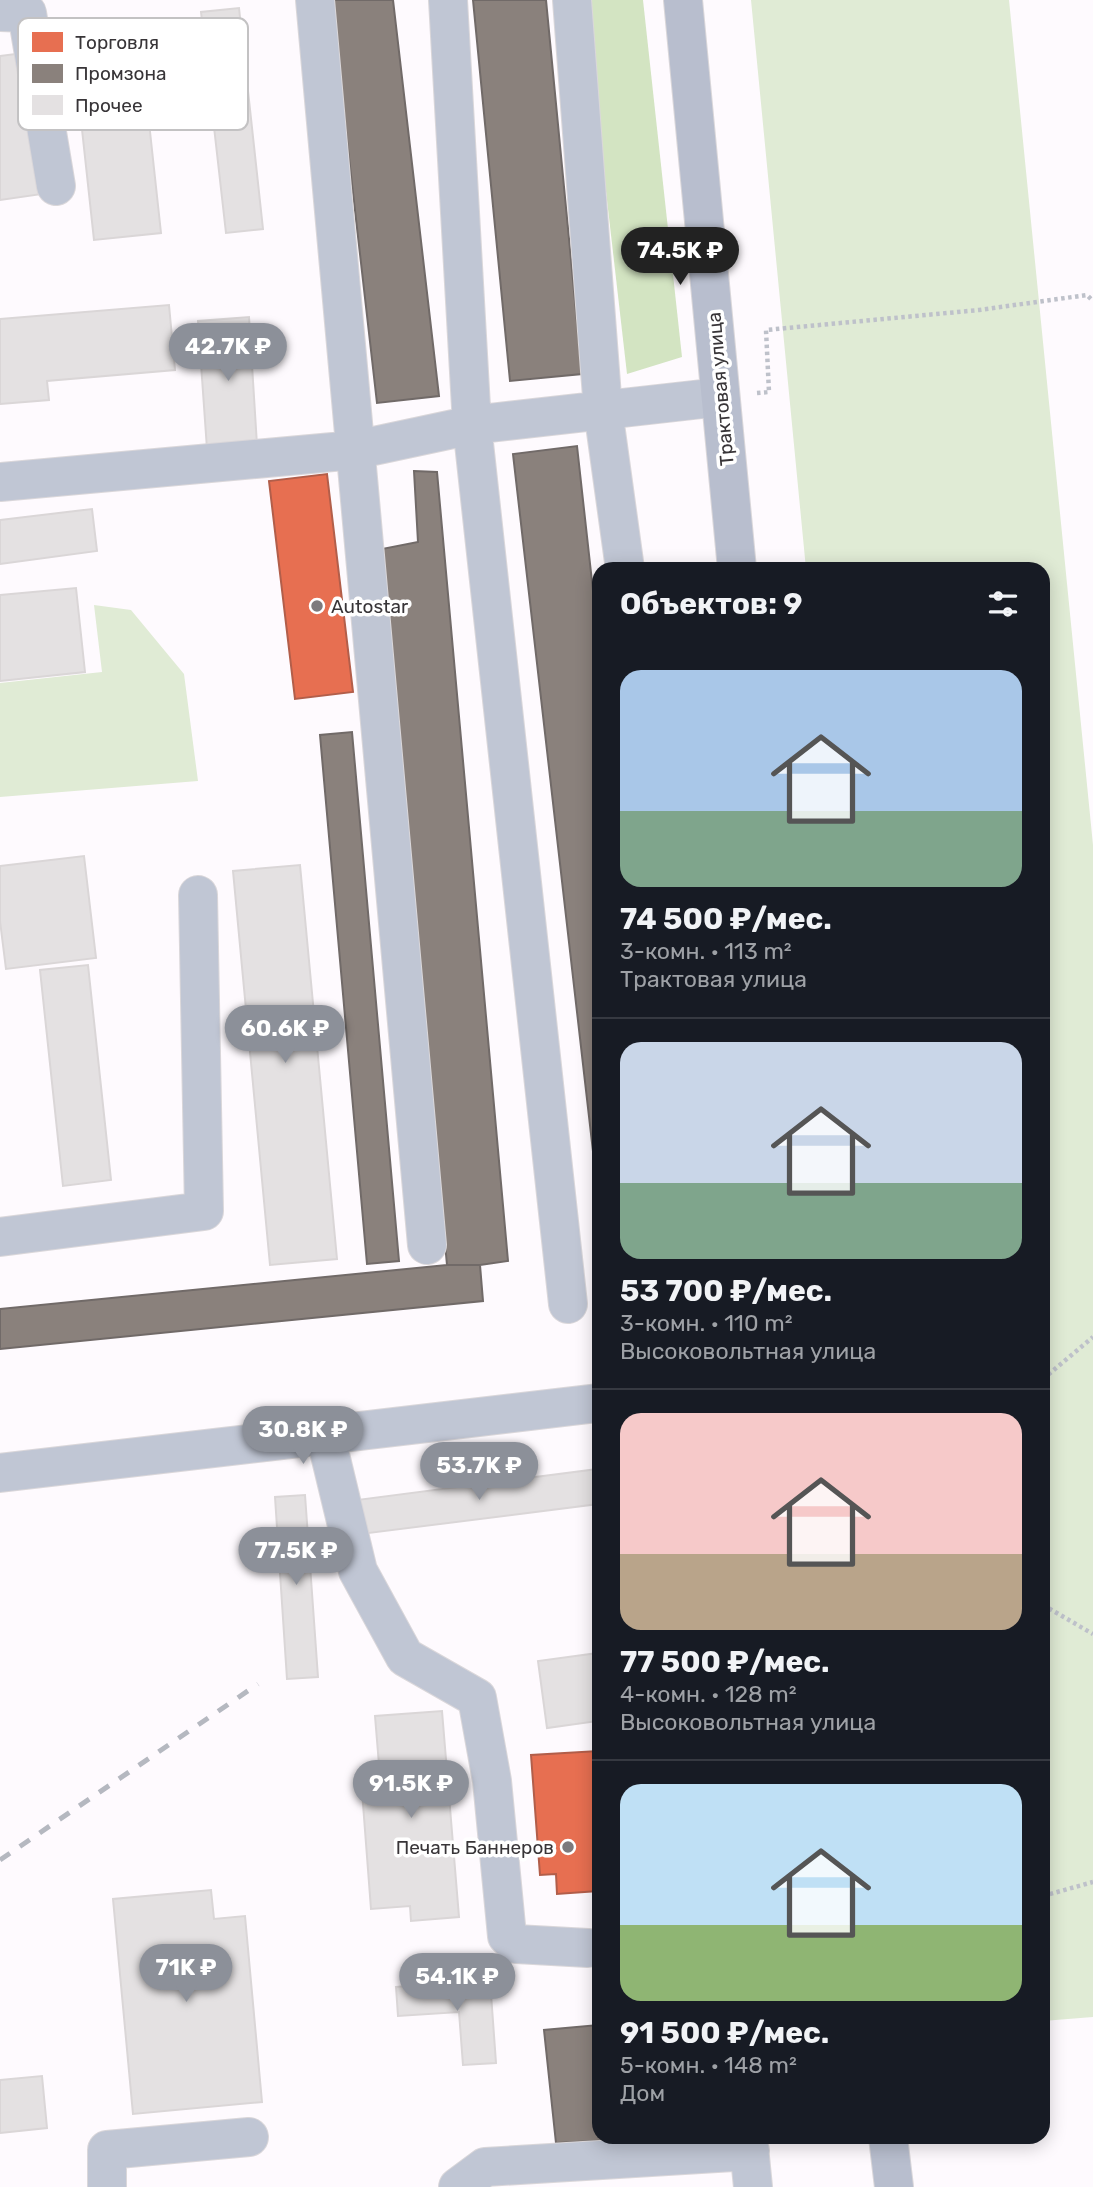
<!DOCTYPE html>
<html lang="ru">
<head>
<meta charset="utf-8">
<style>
  body { margin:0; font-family:Rubik,sans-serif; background:#20242c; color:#f1f3f6; height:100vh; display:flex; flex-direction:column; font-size:26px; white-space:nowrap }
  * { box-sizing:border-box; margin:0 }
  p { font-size:23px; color:#9ea1a6 }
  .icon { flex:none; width:38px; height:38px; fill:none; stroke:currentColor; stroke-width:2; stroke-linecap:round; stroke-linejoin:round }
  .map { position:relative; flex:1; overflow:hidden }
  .panel { position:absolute; left:592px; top:562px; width:458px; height:1582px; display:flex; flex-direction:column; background:#171b24; border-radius:21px; box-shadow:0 4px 18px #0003 }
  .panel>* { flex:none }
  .price { position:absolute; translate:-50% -60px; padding:0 16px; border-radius:24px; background:#8c9099; color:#fff; font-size:23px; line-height:46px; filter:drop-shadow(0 2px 4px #0008) }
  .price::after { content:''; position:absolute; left:50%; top:42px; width:21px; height:16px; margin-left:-10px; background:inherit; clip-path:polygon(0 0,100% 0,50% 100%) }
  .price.on { background:#222; color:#fff }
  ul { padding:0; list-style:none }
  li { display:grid; align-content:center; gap:14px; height:371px; padding:0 28px }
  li+li { border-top:2px solid #363941 }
  li span { display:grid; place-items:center; height:217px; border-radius:21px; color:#555 }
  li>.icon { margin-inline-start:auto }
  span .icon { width:126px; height:126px; fill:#fffc; stroke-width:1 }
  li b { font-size:30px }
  h2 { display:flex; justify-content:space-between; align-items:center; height:84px; padding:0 28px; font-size:30px }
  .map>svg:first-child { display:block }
</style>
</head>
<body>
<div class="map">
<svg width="1093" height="2187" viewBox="0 0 1093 2187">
  <rect width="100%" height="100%" fill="#fefafe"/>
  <path fill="#e0ebd5" d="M751 0H1009L1093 845V2017L1043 2021V569H806Z
    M94 605 131 610 184 674 198 781 0 797V683L102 672Z"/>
  <path fill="#d3e4c2" d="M584 0H643L682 357 627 374Z"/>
  <path fill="#e76f51" stroke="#b25e4a" stroke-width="2" d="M327 474 353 692 295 699 269 481Z
    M598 1751V1891L557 1894 556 1874 540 1875 531 1755Z"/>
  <path fill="#8a817c" stroke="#716a68" stroke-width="2" d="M331 0H393L439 396 377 403Z
    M473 0H546L582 374 510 381Z
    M577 446 598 636V1195L513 454Z
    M414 471 437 472 508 1261 480 1265H447L382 549 418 542Z
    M352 732 399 1261 367 1264 320 735Z
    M447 1265H480L483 1301 0 1349V1309Z
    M598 2025V2137H676L556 2143 544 2030Z"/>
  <path fill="#e4e1e2" stroke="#dad6d7" stroke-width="2" d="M239 8 263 229 226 233 201 12Z
    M138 21 161 233 94 240 71 28Z
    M23 53 42 194 0 200V56Z
    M169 305 175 370 47 381 49 400 0 404V319Z
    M249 317 257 445 207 449 198 321Z
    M92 509 97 551 0 564V520Z
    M76 588 85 672 0 681V595Z
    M84 856 96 958 6 969 0 921V866Z
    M300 865 337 1259 270 1265 233 871Z
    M88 965 111 1180 63 1186 40 970Z
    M598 1469V1504L361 1534 357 1500Z
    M305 1495 318 1677 287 1679 275 1497Z
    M598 1653V1721L547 1728 538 1661Z
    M442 1711 459 1917 411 1921 410 1906 371 1909 362 1791 381 1789 375 1716Z
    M211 1890 214 1919 245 1916 262 2102 133 2114 113 1899Z
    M490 1980 496 2063 463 2065 459 2012 398 2016 396 1987Z
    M42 2076 47 2128 0 2133V2080Z"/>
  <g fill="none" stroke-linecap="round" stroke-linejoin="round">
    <defs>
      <path id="minor" d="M315 0 427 1245
        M448 0 472 425 568 1304
        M572 0 603 410 625 569
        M0 12 27 13 56 186
        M0 482 355 450 472 425 720 397
        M0 1237 204 1211 198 895
        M325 1434 358 1571 405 1657 477 1698 492 1781 507 1936 516 1944 588 1948
        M0 1473 598 1403
        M748 2137 753 2187
        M107 2187V2150L249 2137
        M458 2187 485 2167 750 2151"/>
      <path id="major" d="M683 0 737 569
        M888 2137 894 2187"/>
    </defs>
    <use href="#minor" stroke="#dad7da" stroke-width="40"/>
    <use href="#major" stroke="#dad7da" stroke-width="40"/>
    <path stroke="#bec1ca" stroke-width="4.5" stroke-dasharray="3.5 3.5" stroke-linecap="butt" d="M757 393 769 392 766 330 979 310 1087 295 1093 301
      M1043 1379 1093 1337
      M1043 1605 1093 1634
      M1043 1896 1093 1882"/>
    <use href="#minor" stroke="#c0c6d4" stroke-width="38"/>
    <use href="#major" stroke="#b8bece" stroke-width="38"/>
    <path stroke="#b5b8c0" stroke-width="5" stroke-dasharray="12 12" stroke-linecap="butt" d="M0 1860 258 1684"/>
  </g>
  <g fill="#7d7a7d" stroke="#fff" stroke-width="2.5">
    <circle cx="317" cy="606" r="7"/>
    <circle cx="568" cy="1847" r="7"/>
  </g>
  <g text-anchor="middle" stroke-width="7" stroke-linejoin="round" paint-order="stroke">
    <g font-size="19" fill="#383538" stroke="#fff">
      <text transform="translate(720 389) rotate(-95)" y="7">Трактовая улица</text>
    </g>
    <g font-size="19" fill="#383538" stroke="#fff" text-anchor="start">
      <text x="331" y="613">Autostar</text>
      <text x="554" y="1854" text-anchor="end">Печать Баннеров</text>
    </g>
  </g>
  <rect x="18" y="18" width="230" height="112" rx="10" fill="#fff" stroke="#c3c2c3" stroke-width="2"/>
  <rect x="32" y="32" width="31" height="20" fill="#e76f51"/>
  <rect x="32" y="64" width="31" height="19" fill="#8a817c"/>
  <rect x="32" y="95" width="31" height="20" fill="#e4e1e2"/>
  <g font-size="19" fill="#383538">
    <text x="75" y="49">Торговля</text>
    <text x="75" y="80">Промзона</text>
    <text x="75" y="112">Прочее</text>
  </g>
</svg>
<b class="price on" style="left:680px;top:287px">74.5K ₽</b>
<b class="price" style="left:228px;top:383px">42.7K ₽</b>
<b class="price" style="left:285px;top:1065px">60.6K ₽</b>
<b class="price" style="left:303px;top:1466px">30.8K ₽</b>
<b class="price" style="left:479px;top:1502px">53.7K ₽</b>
<b class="price" style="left:296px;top:1587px">77.5K ₽</b>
<b class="price" style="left:411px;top:1820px">91.5K ₽</b>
<b class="price" style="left:186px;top:2004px">71K ₽</b>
<b class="price" style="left:457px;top:2013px">54.1K ₽</b>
<section class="panel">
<h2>Объектов: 9<svg class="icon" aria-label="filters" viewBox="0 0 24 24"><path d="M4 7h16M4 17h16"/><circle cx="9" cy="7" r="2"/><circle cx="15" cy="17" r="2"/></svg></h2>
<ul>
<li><span style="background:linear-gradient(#a9c7e8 65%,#7fa58c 0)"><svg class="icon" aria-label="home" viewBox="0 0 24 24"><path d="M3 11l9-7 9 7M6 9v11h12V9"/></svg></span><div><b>74 500 ₽/мес.</b><p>3-комн. · 113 m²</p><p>Трактовая улица</p></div></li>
<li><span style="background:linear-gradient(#c9d6e8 65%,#7fa58c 0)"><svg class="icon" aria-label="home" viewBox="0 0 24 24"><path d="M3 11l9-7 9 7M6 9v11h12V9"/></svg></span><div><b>53 700 ₽/мес.</b><p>3-комн. · 110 m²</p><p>Высоковольтная улица</p></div></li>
<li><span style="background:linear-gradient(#f6c9c9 65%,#b9a48a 0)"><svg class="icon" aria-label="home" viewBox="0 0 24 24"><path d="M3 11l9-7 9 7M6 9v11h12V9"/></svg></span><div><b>77 500 ₽/мес.</b><p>4-комн. · 128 m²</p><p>Высоковольтная улица</p></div></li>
<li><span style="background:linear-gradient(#bfe0f5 65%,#8fb573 0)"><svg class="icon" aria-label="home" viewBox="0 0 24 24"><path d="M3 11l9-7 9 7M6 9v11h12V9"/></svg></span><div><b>91 500 ₽/мес.</b><p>5-комн. · 148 m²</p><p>Дом</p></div></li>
</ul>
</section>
</div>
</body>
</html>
